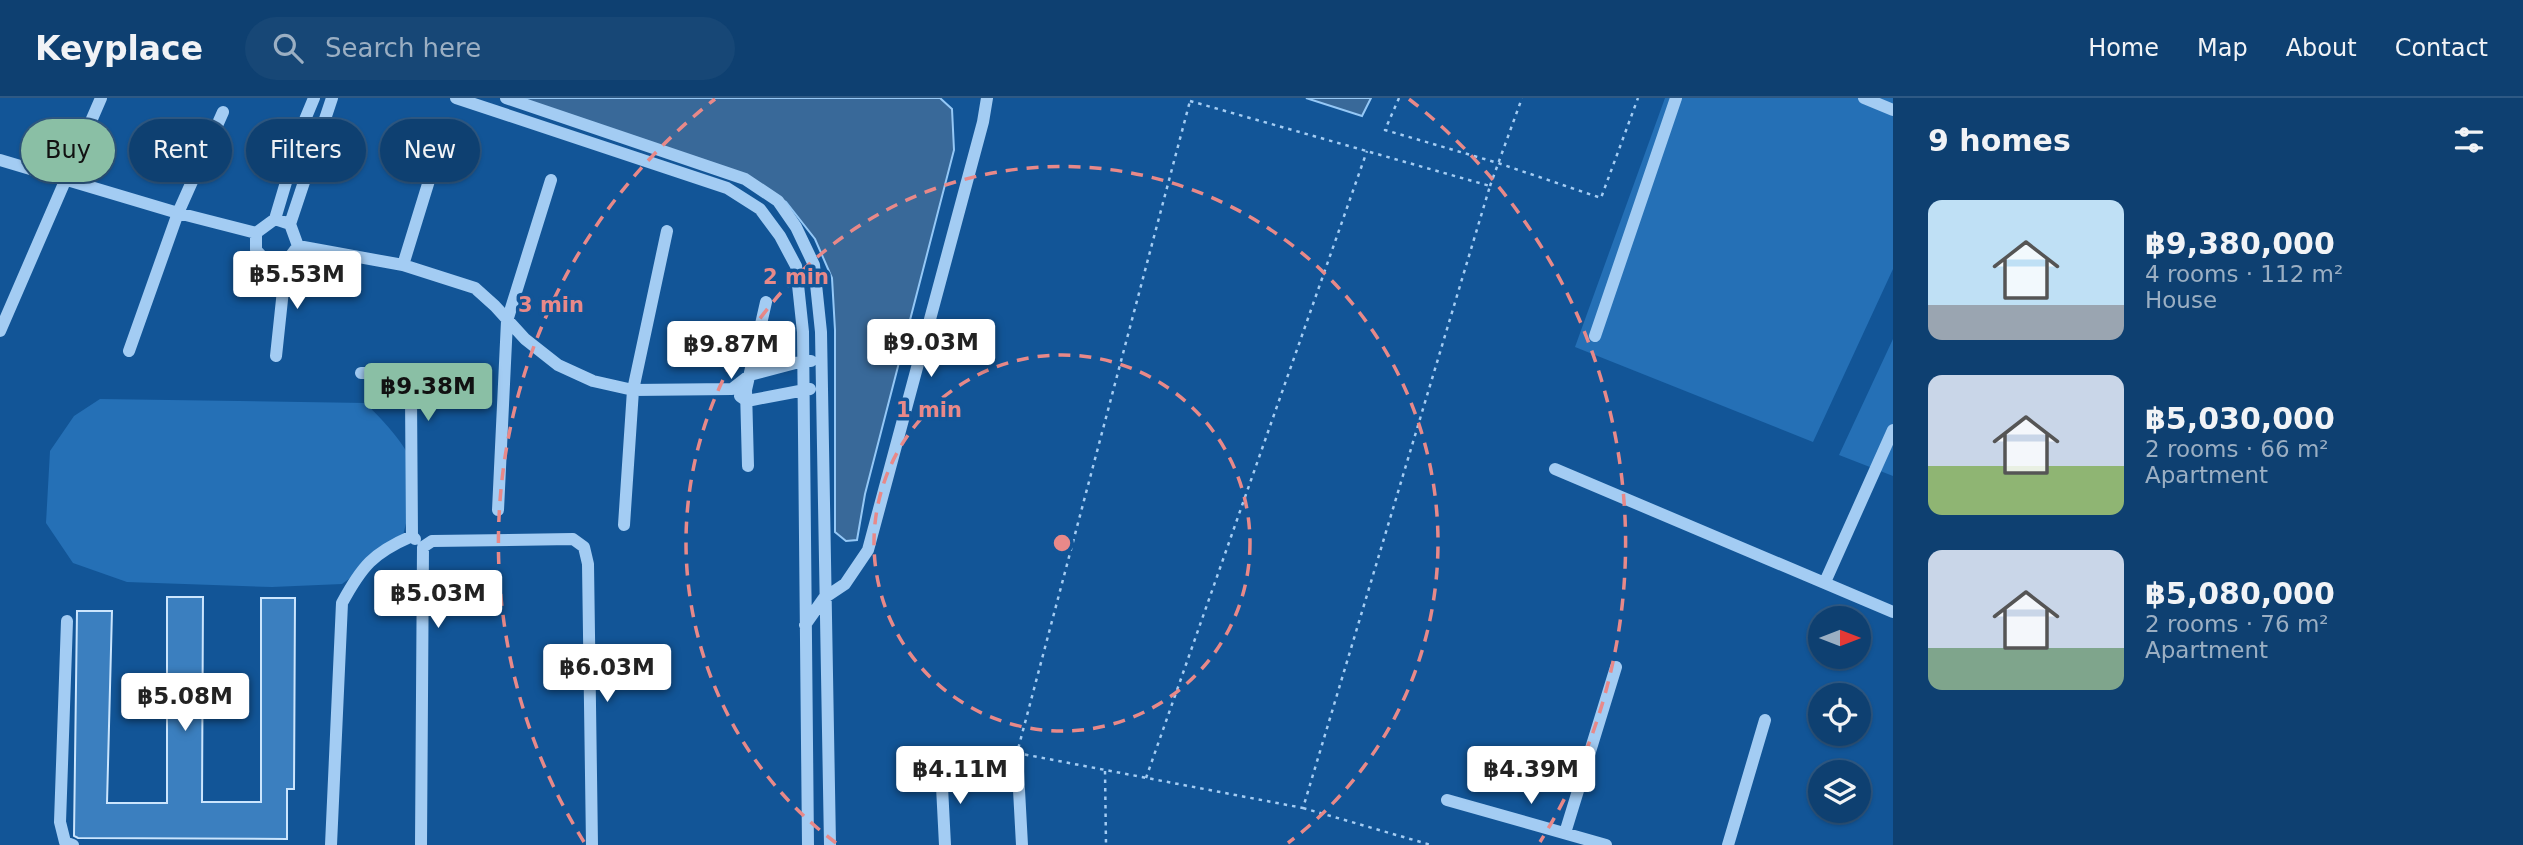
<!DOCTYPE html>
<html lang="en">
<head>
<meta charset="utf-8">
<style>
  body { margin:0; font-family:"DejaVu Sans",sans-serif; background:#174776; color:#f1f3f6; height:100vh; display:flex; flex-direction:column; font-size:26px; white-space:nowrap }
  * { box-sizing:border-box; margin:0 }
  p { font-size:23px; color:#9bafc3 }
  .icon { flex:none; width:38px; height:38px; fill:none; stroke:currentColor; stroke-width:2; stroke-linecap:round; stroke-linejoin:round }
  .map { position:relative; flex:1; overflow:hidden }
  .side { display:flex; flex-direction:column; background:#0e4071; width:630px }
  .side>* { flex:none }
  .top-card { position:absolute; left:21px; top:21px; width:665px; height:63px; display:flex; gap:14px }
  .needle { width:46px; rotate:90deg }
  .fabs { position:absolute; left:1808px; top:508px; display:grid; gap:14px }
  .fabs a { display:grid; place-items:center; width:63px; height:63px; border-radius:50%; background:#0e4071; box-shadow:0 2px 5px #0004,0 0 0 2px #2e5984; font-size:35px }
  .price { position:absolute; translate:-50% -60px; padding:0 16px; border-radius:7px; background:#fff; color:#222; font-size:23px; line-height:46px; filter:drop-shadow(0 2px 4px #0008) }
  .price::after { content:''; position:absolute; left:50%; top:42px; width:21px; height:16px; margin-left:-10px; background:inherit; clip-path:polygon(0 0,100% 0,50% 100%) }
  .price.on { background:#8abfa5; color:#111 }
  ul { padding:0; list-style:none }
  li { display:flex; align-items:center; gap:21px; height:175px; padding:0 35px }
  li span { display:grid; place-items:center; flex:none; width:196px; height:140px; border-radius:14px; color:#555 }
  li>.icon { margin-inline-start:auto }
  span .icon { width:84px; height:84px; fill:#fffc; stroke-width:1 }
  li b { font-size:30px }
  h2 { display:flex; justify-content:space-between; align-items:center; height:84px; padding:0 35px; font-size:30px }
  .tag { padding:0 24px; border-radius:32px; background:#0e4071; box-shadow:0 2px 5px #0004,0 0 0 2px #2e5984; font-size:24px; line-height:63px }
  .tag.on { background:#8abfa5; color:#111 }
  header { display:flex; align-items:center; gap:42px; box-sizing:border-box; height:98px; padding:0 35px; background:#0e4071; border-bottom:2px solid #2e5984 }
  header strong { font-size:33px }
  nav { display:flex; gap:38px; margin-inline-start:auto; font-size:24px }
  .search { width:490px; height:63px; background:#174776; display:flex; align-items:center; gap:18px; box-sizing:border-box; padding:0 24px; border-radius:38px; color:#9bafc3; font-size:26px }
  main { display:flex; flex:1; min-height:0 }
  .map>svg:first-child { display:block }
</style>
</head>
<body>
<header>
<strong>Keyplace</strong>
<div class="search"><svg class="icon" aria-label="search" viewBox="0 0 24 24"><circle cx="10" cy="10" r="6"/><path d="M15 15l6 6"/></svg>Search here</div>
<nav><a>Home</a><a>Map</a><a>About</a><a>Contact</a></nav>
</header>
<main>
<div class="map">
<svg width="1893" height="747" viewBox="0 0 1893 747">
  <rect width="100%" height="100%" fill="#125597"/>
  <path fill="#2570b6" d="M1665 0H1893V171L1813 344 1575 249Z
    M1893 241V378L1839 357Z
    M100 301 365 305C379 318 407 347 412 366 417 390 407 419 402 442L342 486 272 489 127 484 73 465 46 425 50 353 74 318Z"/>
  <path fill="#396999" stroke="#95c8f6" stroke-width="2" d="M511 0H940L952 11 954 52 865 396 857 442 846 443 835 434V232L832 180 815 141 786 104 747 81Z
    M1306 0H1371L1362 18Z"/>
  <path fill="#3b7fbf" stroke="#cbe5fd" stroke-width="2" d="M167 499H203L202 704H261V500H295L294 691H287V741L78 740 74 738 77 513H112L107 705H167Z"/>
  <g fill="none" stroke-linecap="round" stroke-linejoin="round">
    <path stroke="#a3ccf3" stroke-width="2.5" stroke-dasharray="3.5 5" stroke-linecap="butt" d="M1399 0 1385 32 1498 65 1601 100 1638 0
      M1190 3 1490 88 1303 710 1017 655Z
      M1490 88 1522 0
      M1105 673 1106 747
      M1146 680 1367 53
      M1303 710 1431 747"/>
    <path stroke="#a3ccf3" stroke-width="12" d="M456 0 727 90 760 111 780 138 796 168 803 234 808 747
      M506 0 745 81 778 103 796 129 814 167 821 234 830 747
      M1864 0 1893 12
      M0 62 178 115 256 135
      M275 121 290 126 298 148 286 164 268 165 256 152V135Z
      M275 121 304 24 314 0
      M290 126 332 0
      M298 148 403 167 475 190 495 208 525 241 558 267 593 283 633 292 732 291 750 277 803 263H811
      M403 167 444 34
      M0 233 101 0
      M1595 238 1676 0
      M129 253 178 115 223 14
      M276 258 286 164
      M361 275C387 276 403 269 411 298L412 438 415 441
      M740 298 747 303 810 291
      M748 368 746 292 766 204
      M1555 371 1893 514
      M498 412 507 223 551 82
      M624 427 633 292 667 133
      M1825 484 1893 332
      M67 523 60 724 65 744 73 747
      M805 527 824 500 845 486 868 452 983 24 987 0
      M1017 655 1022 747
      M941 669 945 747
      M1447 702 1606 747
      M1565 735 1616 569
      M331 747 342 505C362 468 373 455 412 438
      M421 747 423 449 432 443 573 441 584 449 588 466 592 747
      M1728 747 1765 622"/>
  </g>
  <g fill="none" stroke="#e88989" stroke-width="3.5" stroke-dasharray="12 9">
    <circle cx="1062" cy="445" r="188"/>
    <path d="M836 745A376 376 0 1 1 1288 745"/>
    <path d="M584 744A564 564 0 0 1 715 1M1409 1A564 564 0 0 1 1540 744"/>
  </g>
  <circle cx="1062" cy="445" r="10" fill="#e88989" stroke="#125597" stroke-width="3.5"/>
  <g font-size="21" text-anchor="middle" font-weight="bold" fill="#e88989" stroke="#125597" stroke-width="7" stroke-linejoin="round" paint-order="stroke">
    <text x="796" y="186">2 min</text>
    <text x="551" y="214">3 min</text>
    <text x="929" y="319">1 min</text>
  </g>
</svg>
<div class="fabs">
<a><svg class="needle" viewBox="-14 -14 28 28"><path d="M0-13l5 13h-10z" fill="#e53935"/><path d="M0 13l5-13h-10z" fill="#9bafc3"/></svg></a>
<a><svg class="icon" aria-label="locate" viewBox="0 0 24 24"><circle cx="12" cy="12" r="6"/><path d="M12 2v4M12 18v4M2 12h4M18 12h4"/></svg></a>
<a><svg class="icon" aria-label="layers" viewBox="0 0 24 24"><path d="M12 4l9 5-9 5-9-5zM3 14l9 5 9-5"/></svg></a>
</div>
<b class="price" style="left:297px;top:213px">฿5.53M</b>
<b class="price" style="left:931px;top:281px">฿9.03M</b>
<b class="price" style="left:731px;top:283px">฿9.87M</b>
<b class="price on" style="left:428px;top:325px">฿9.38M</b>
<b class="price" style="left:438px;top:532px">฿5.03M</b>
<b class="price" style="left:607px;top:606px">฿6.03M</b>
<b class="price" style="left:185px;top:635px">฿5.08M</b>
<b class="price" style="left:960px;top:708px">฿4.11M</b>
<b class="price" style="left:1531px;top:708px">฿4.39M</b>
<div class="top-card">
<a class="tag on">Buy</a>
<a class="tag">Rent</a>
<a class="tag">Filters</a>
<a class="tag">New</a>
</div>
</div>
<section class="side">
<h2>9 homes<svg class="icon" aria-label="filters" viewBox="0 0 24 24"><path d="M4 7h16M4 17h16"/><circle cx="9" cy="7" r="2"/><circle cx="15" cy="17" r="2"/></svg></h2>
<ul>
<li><span style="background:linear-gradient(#bfe0f5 75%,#9aa5b1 0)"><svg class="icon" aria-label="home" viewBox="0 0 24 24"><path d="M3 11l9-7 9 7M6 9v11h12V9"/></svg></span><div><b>฿9,380,000</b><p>4 rooms · 112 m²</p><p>House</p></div></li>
<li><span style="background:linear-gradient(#c9d6e8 65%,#8fb573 0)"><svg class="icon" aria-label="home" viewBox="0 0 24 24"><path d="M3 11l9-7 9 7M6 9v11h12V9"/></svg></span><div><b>฿5,030,000</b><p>2 rooms · 66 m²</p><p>Apartment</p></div></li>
<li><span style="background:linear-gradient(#c9d6e8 70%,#7fa58c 0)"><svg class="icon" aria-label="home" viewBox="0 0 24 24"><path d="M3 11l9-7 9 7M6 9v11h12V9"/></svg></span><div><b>฿5,080,000</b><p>2 rooms · 76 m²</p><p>Apartment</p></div></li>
</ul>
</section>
</main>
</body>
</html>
